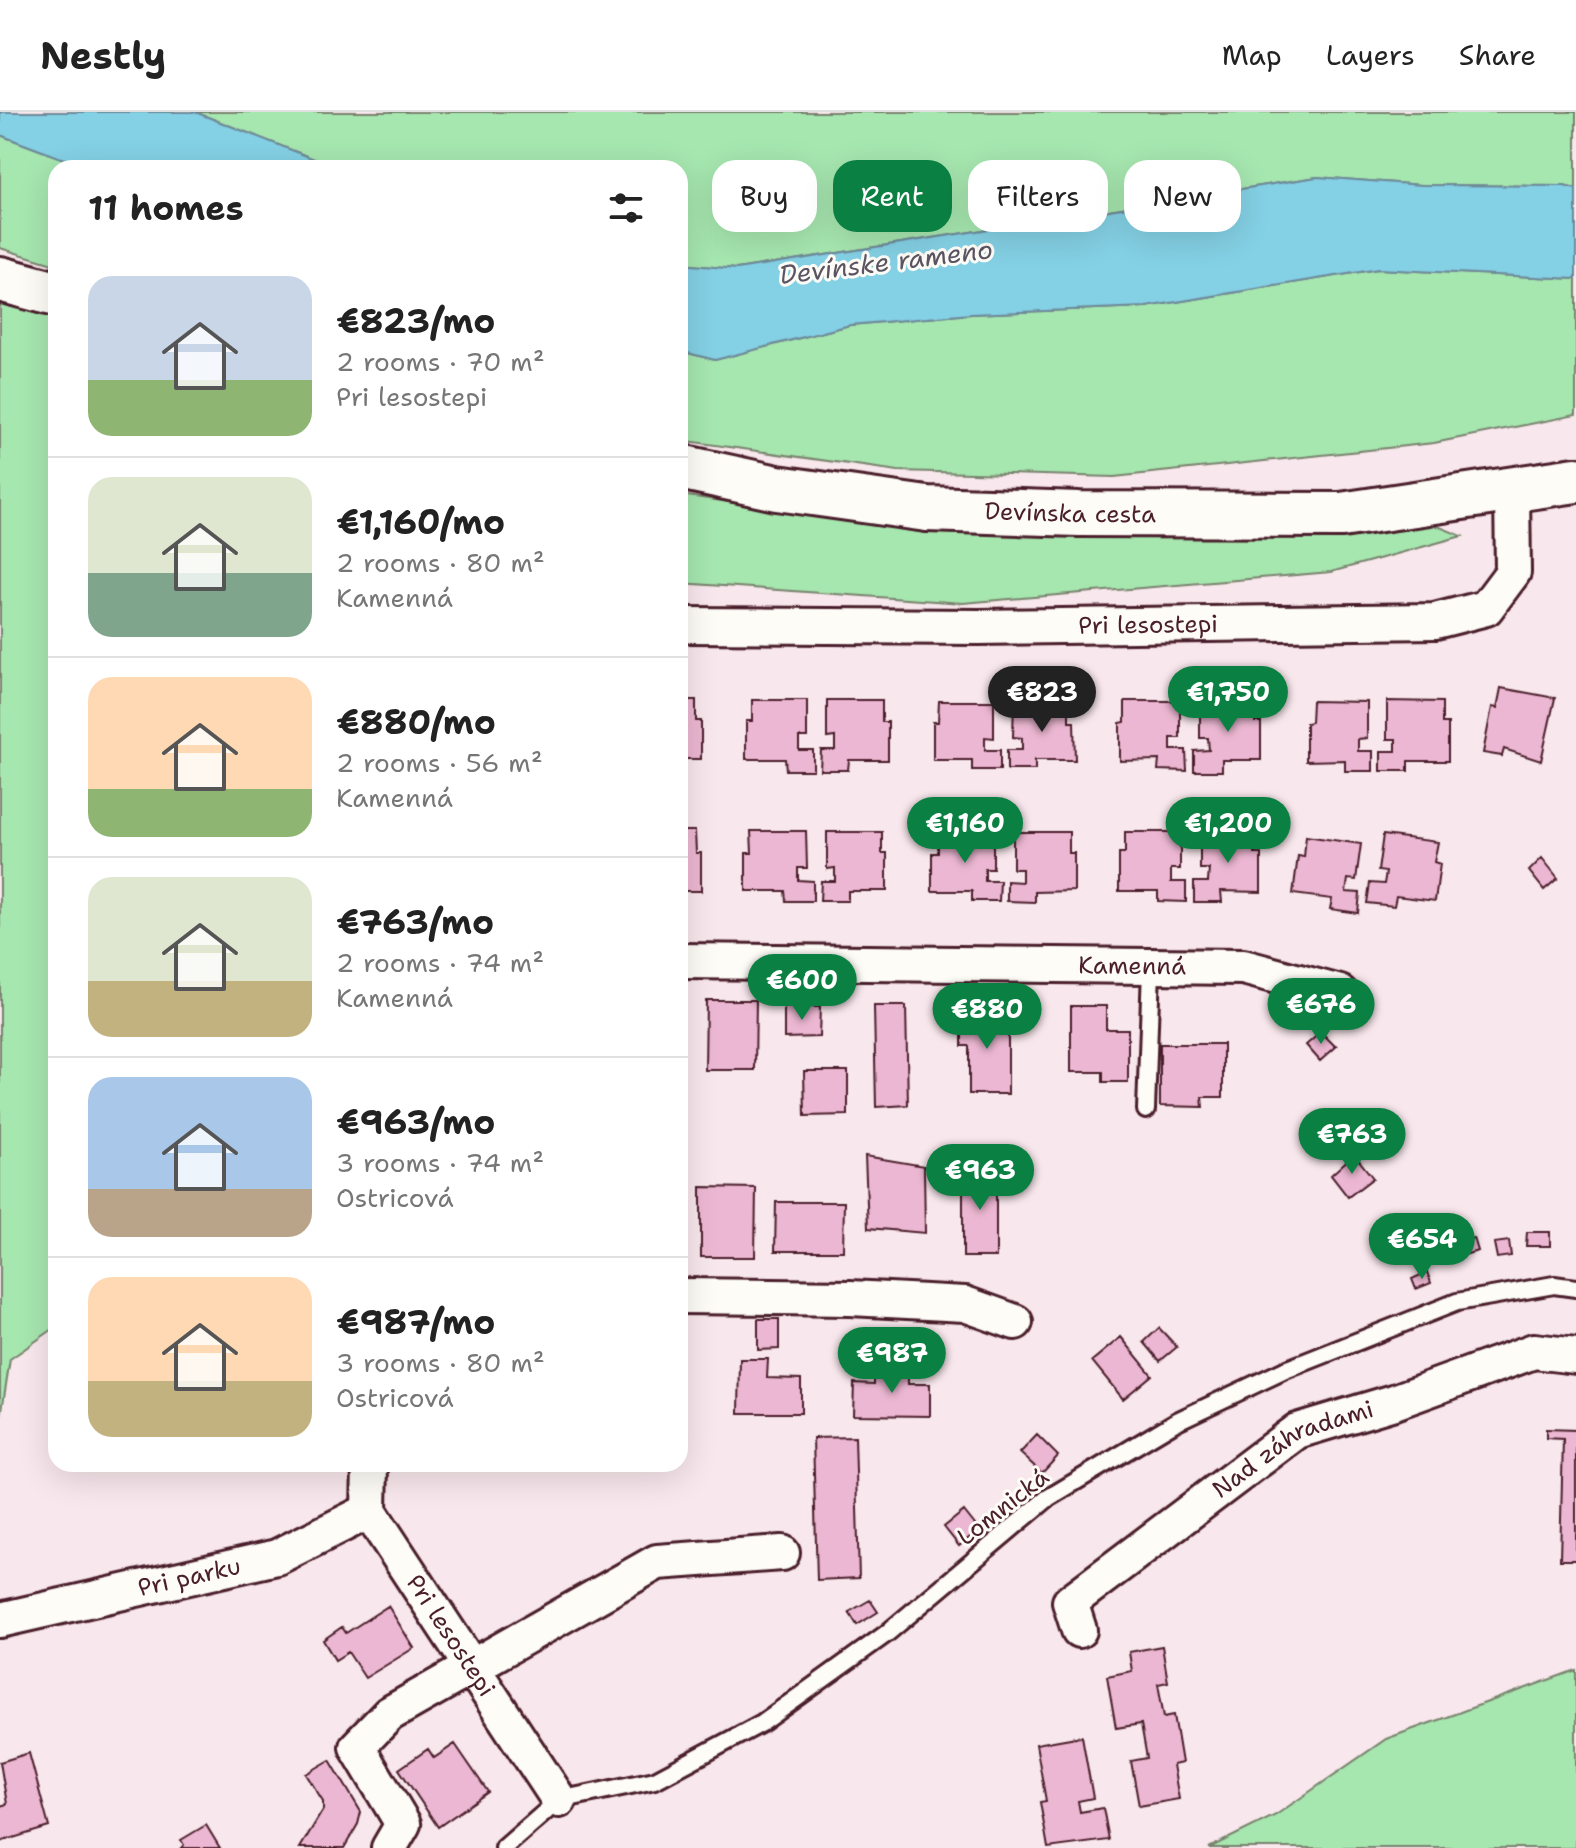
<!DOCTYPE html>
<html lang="en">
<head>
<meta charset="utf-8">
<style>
  body { margin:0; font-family:"Shantell Sans",sans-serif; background:#f6f6f6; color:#222; height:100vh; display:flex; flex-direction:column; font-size:30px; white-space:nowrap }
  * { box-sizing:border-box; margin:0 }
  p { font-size:26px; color:#767676 }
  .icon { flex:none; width:44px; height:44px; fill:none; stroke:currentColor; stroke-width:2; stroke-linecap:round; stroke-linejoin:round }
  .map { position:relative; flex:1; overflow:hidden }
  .details { position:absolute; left:48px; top:48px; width:640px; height:1312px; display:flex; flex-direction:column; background:#fff; border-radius:24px; box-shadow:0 8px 32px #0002 }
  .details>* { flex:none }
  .hud { position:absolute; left:712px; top:48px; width:744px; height:72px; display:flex; gap:16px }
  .price { position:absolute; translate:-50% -68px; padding:0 18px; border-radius:28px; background:#0b8043; color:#fff; font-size:26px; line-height:52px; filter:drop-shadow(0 2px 4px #0008) }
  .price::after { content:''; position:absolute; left:50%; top:48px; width:24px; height:18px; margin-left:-12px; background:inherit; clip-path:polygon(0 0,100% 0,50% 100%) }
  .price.selected { background:#222; color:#fff }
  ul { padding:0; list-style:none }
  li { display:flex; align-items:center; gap:24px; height:200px; padding:0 40px }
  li+li { border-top:2px solid #e0e0e0 }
  li span { display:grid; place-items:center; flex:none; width:224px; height:160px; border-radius:24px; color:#555 }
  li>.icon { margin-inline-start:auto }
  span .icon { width:96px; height:96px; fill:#fffc; stroke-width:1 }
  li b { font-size:34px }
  h2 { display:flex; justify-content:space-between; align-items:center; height:96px; padding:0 40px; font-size:34px }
  .pill { padding:0 28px; border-radius:24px; background:#fff; box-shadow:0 8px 32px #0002; font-size:28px; line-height:72px }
  .pill.selected { background:#0b8043; color:#fff }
  header { display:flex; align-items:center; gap:48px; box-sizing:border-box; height:112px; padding:0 40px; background:#fff; border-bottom:2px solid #e0e0e0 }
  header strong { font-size:38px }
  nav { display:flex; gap:44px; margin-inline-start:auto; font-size:28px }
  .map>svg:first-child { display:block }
</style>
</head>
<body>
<header>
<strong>Nestly</strong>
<nav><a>Map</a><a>Layers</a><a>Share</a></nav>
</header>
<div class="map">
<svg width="1576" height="1736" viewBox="0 0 1576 1736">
  <rect width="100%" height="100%" fill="#f8e7ec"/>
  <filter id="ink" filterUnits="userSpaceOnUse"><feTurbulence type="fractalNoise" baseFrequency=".0125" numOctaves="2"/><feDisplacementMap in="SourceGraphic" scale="16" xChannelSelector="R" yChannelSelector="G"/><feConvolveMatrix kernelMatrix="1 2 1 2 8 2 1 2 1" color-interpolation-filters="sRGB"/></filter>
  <g filter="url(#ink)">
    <path fill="#a6e6af" stroke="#78826d" stroke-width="2" d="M195 0H1576V77L1564 74 1422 73 1317 65 736 157 680 152V56H337Z
      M0 23 88 56H56V153L0 136Z
      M1378 157 1576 167V303L1434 331 1114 365 898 359 680 328V239L715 248 850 213 971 202 1146 195Z
      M0 182 56 198V1215L10 1247 0 1311Z
      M680 383 862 409 1418 406 1462 424 1331 460 963 491 680 471Z
      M1576 1558V1736H1209L1276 1703 1386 1627Z"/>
    <path fill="#84d0e4" stroke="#6d899a" stroke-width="2" d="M0 0H195L337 56H88L0 23Z
      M1317 65 1422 73 1564 74 1576 77V167L1378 157 1146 195 971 202 850 213 715 248 680 239V152L737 157Z"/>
    <path fill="#ecb7d2" stroke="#4a1f2b" stroke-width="2" d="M1501 576 1555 586 1541 649 1504 637 1502 644 1483 641 1492 595 1497 596Z
      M680 588H696V609H701V647H680Z
      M752 588H807V625H799V638H813V658H786L785 647H746V609H752Z
      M827 588H882V610H888V648H849L848 658H820L821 638H835V625L827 626Z
      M939 589H994V626L985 625V638H1000V658H972V648H933V610H938Z
      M1014 589H1069V610H1074L1075 648H1035V658H1007V638H1022V626L1013 625Z
      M1125 589H1180V626H1171V638H1186L1187 659 1158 658 1159 648 1120 649V611L1125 610Z
      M1200 589H1256L1255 610H1261V648H1222V659H1194V639L1209 638 1208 626H1200Z
      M1312 589 1367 590V626L1358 627V639H1373V659H1345V648L1306 649V611L1311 610Z
      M1387 589 1442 590V611H1448V649H1408V659H1381V639H1396V627H1387Z
      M680 719H695L696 741H701V779H680Z
      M751 719H806L807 756H798V768L813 769V789H786L785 779H746V741H752Z
      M827 720H882V741H887V779H848V789H820L821 769H835V756L827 757Z
      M938 720H993V757H985V769H1000L999 789H972V779H932V741H938Z
      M1013 720H1069V741H1074V779L1035 780V790L1007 789V769L1022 770V757H1013Z
      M1125 720H1180V757H1171V770H1186V790L1158 789V779H1119V741H1125Z
      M1255 720V742H1261V780L1221 779 1222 790H1194V770H1208L1209 757H1200V721Z
      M1383 723 1438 730 1434 750 1440 752 1435 789 1396 784 1394 794 1367 791 1370 771 1384 772 1386 760 1378 759Z
      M1306 724 1361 732 1356 768 1348 767 1346 780 1360 781 1358 801 1330 797 1332 787 1293 782 1298 744 1304 745Z
      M1542 746 1558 766 1544 778 1529 759Z
      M706 888H756L755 958H705Z
      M874 894H906L908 993 876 995Z
      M1071 894H1106V917H1128V970H1103V960H1071Z
      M784 895H820L819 925 784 926Z
      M962 900H1008V982H969V934H962Z
      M1321 920 1335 934 1338 933 1320 949 1306 933Z
      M1160 932H1223V985H1202L1203 995 1160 994Z
      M804 959H848V1003L805 1004Z
      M1354 1042 1373 1066 1348 1085 1331 1063Z
      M865 1044 924 1054 925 1121 868 1116Z
      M963 1054H996V1145H963Z
      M701 1075 756 1076 755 1145H701Z
      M776 1090H844L843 1139H775Z
      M1527 1120H1550V1134H1526Z
      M1474 1126 1478 1139 1460 1144 1456 1130Z
      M1509 1129 1511 1144 1497 1146 1494 1131Z
      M1427 1160 1431 1171 1416 1177 1412 1167Z
      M758 1207H779V1237L758 1238Z
      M1159 1216 1177 1235 1160 1249 1144 1230Z
      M1121 1225 1152 1263 1123 1287 1092 1249Z
      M740 1247H768L767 1266 801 1267V1301H739Z
      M874 1255H908V1272H930V1304L853 1303 854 1271 874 1272Z
      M1546 1317 1576 1318V1448H1560L1563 1327 1546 1326Z
      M1037 1323 1058 1344 1042 1361 1020 1341Z
      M855 1325 859 1466 817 1468 813 1326Z
      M964 1399 979 1418 959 1434 944 1415Z
      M870 1488 878 1500 857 1513 849 1500Z
      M388 1494 414 1536 365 1566 348 1540 335 1548 323 1528 342 1515 346 1521Z
      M1162 1534 1168 1570 1158 1572 1164 1605 1174 1603 1182 1651 1173 1653 1179 1687 1139 1694 1131 1649 1147 1646 1141 1612 1116 1616 1107 1564 1132 1559 1129 1540Z
      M1082 1624 1093 1686 1078 1689 1080 1700 1103 1696 1109 1728 1048 1736 1040 1690 1046 1689 1036 1632Z
      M455 1632 488 1680 438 1715 399 1657 428 1637 434 1646Z
      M29 1641 49 1715 0 1730V1694L7 1692 0 1650Z
      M330 1648 361 1700 358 1712 344 1736H300L323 1698V1689L306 1662Z
      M206 1713 220 1736H181L184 1733 181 1728Z"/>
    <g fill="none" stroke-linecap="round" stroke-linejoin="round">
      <defs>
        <path id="lane" d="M1146 998 1151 857
          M504 1736 559 1688 655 1668 762 1611 886 1522 1048 1386 1177 1309 1285 1258 1457 1190 1554 1173 1576 1176"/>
        <g id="street">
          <path id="s1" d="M680 513 979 515 1435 509 1486 496 1513 460 1512 378"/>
          <path id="s2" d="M680 849 1243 855 1340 881"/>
          <path d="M680 1184 850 1186 965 1192 1015 1210"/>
          <path id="s3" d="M370 1352 369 1399 559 1688"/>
          <path id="s4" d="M0 1508 277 1445 369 1399"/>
          <path id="s5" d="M1079 1518 1070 1490 1297 1319 1394 1290 1534 1239 1576 1244"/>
          <path d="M389 1736 403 1712 357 1635 389 1602 657 1450 782 1441"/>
        </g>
        <g id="secondary">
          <path d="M0 167 56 182"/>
          <path id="s6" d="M680 355 777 376 927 397 1079 402 1341 403 1576 368"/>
        </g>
      </defs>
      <use href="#lane" stroke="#4a1f2b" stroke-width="22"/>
      <use href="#street" stroke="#4a1f2b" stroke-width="40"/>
      <use href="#secondary" stroke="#4a1f2b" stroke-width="50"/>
      <use href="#lane" stroke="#fdfcf7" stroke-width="16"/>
      <use href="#street" stroke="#fdfcf7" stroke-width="34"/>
      <use href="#secondary" stroke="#fdfcf7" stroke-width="44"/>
    </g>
  </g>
  <g text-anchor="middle" stroke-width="6" stroke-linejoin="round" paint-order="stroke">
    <g font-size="24" fill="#4a1f2b" stroke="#fdfcf7">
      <text dy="8" stroke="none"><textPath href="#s6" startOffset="394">Devínska cesta</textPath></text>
      <text dy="8" stroke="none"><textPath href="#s1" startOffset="468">Pri lesostepi</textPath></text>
      <text dy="8" stroke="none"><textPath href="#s2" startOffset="452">Kamenná</textPath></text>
      <text dy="8" stroke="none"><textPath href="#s5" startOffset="302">Nad záhradami</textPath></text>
      <text transform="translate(1003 1395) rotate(-38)" y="8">Lomnická</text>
      <text dy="8" stroke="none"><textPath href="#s4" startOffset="194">Pri parku</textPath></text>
      <text dy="8" stroke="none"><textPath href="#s3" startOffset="196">Pri lesostepi</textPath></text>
    </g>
    <g font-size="26" font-style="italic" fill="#5b5462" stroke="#fdfcf7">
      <text transform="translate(886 150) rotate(-7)" y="9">Devínske rameno</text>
    </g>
  </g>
</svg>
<b class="price selected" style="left:1042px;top:622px">€823</b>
<b class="price" style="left:1228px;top:622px">€1,750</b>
<b class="price" style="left:965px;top:753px">€1,160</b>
<b class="price" style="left:1228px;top:753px">€1,200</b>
<b class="price" style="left:802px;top:910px">€600</b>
<b class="price" style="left:1321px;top:934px">€676</b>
<b class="price" style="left:987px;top:939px">€880</b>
<b class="price" style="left:1352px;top:1064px">€763</b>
<b class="price" style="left:980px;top:1100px">€963</b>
<b class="price" style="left:1422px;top:1169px">€654</b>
<b class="price" style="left:892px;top:1283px">€987</b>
<div class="hud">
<a class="pill">Buy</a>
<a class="pill selected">Rent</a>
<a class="pill">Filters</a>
<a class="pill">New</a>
</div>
<section class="details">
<h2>11 homes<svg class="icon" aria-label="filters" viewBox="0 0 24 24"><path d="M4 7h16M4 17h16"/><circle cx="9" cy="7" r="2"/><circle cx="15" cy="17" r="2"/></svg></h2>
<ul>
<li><span style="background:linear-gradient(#c9d6e8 65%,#8fb573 0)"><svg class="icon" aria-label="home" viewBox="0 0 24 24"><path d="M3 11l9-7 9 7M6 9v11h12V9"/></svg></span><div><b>€823/mo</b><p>2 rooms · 70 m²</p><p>Pri lesostepi</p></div></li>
<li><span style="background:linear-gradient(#dfe7d0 60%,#7fa58c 0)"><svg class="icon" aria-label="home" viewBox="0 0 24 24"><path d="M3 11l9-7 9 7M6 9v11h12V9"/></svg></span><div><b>€1,160/mo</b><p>2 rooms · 80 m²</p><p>Kamenná</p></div></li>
<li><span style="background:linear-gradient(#ffd9b3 70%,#8fb573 0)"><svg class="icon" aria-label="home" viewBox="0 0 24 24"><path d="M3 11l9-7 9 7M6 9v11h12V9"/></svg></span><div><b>€880/mo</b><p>2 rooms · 56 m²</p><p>Kamenná</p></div></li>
<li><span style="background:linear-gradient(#dfe7d0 65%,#c2b280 0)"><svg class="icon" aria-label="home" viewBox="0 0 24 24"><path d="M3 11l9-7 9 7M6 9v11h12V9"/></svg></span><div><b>€763/mo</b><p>2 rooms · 74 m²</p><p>Kamenná</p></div></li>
<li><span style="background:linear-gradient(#a9c7e8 70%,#b9a48a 0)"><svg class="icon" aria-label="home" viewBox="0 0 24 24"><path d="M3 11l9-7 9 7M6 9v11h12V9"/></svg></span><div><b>€963/mo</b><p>3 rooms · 74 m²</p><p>Ostricová</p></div></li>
<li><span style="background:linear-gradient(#ffd9b3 65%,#c2b280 0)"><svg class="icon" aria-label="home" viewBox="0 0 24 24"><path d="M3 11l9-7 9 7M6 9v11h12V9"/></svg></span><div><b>€987/mo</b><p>3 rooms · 80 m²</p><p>Ostricová</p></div></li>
</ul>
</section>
</div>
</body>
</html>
